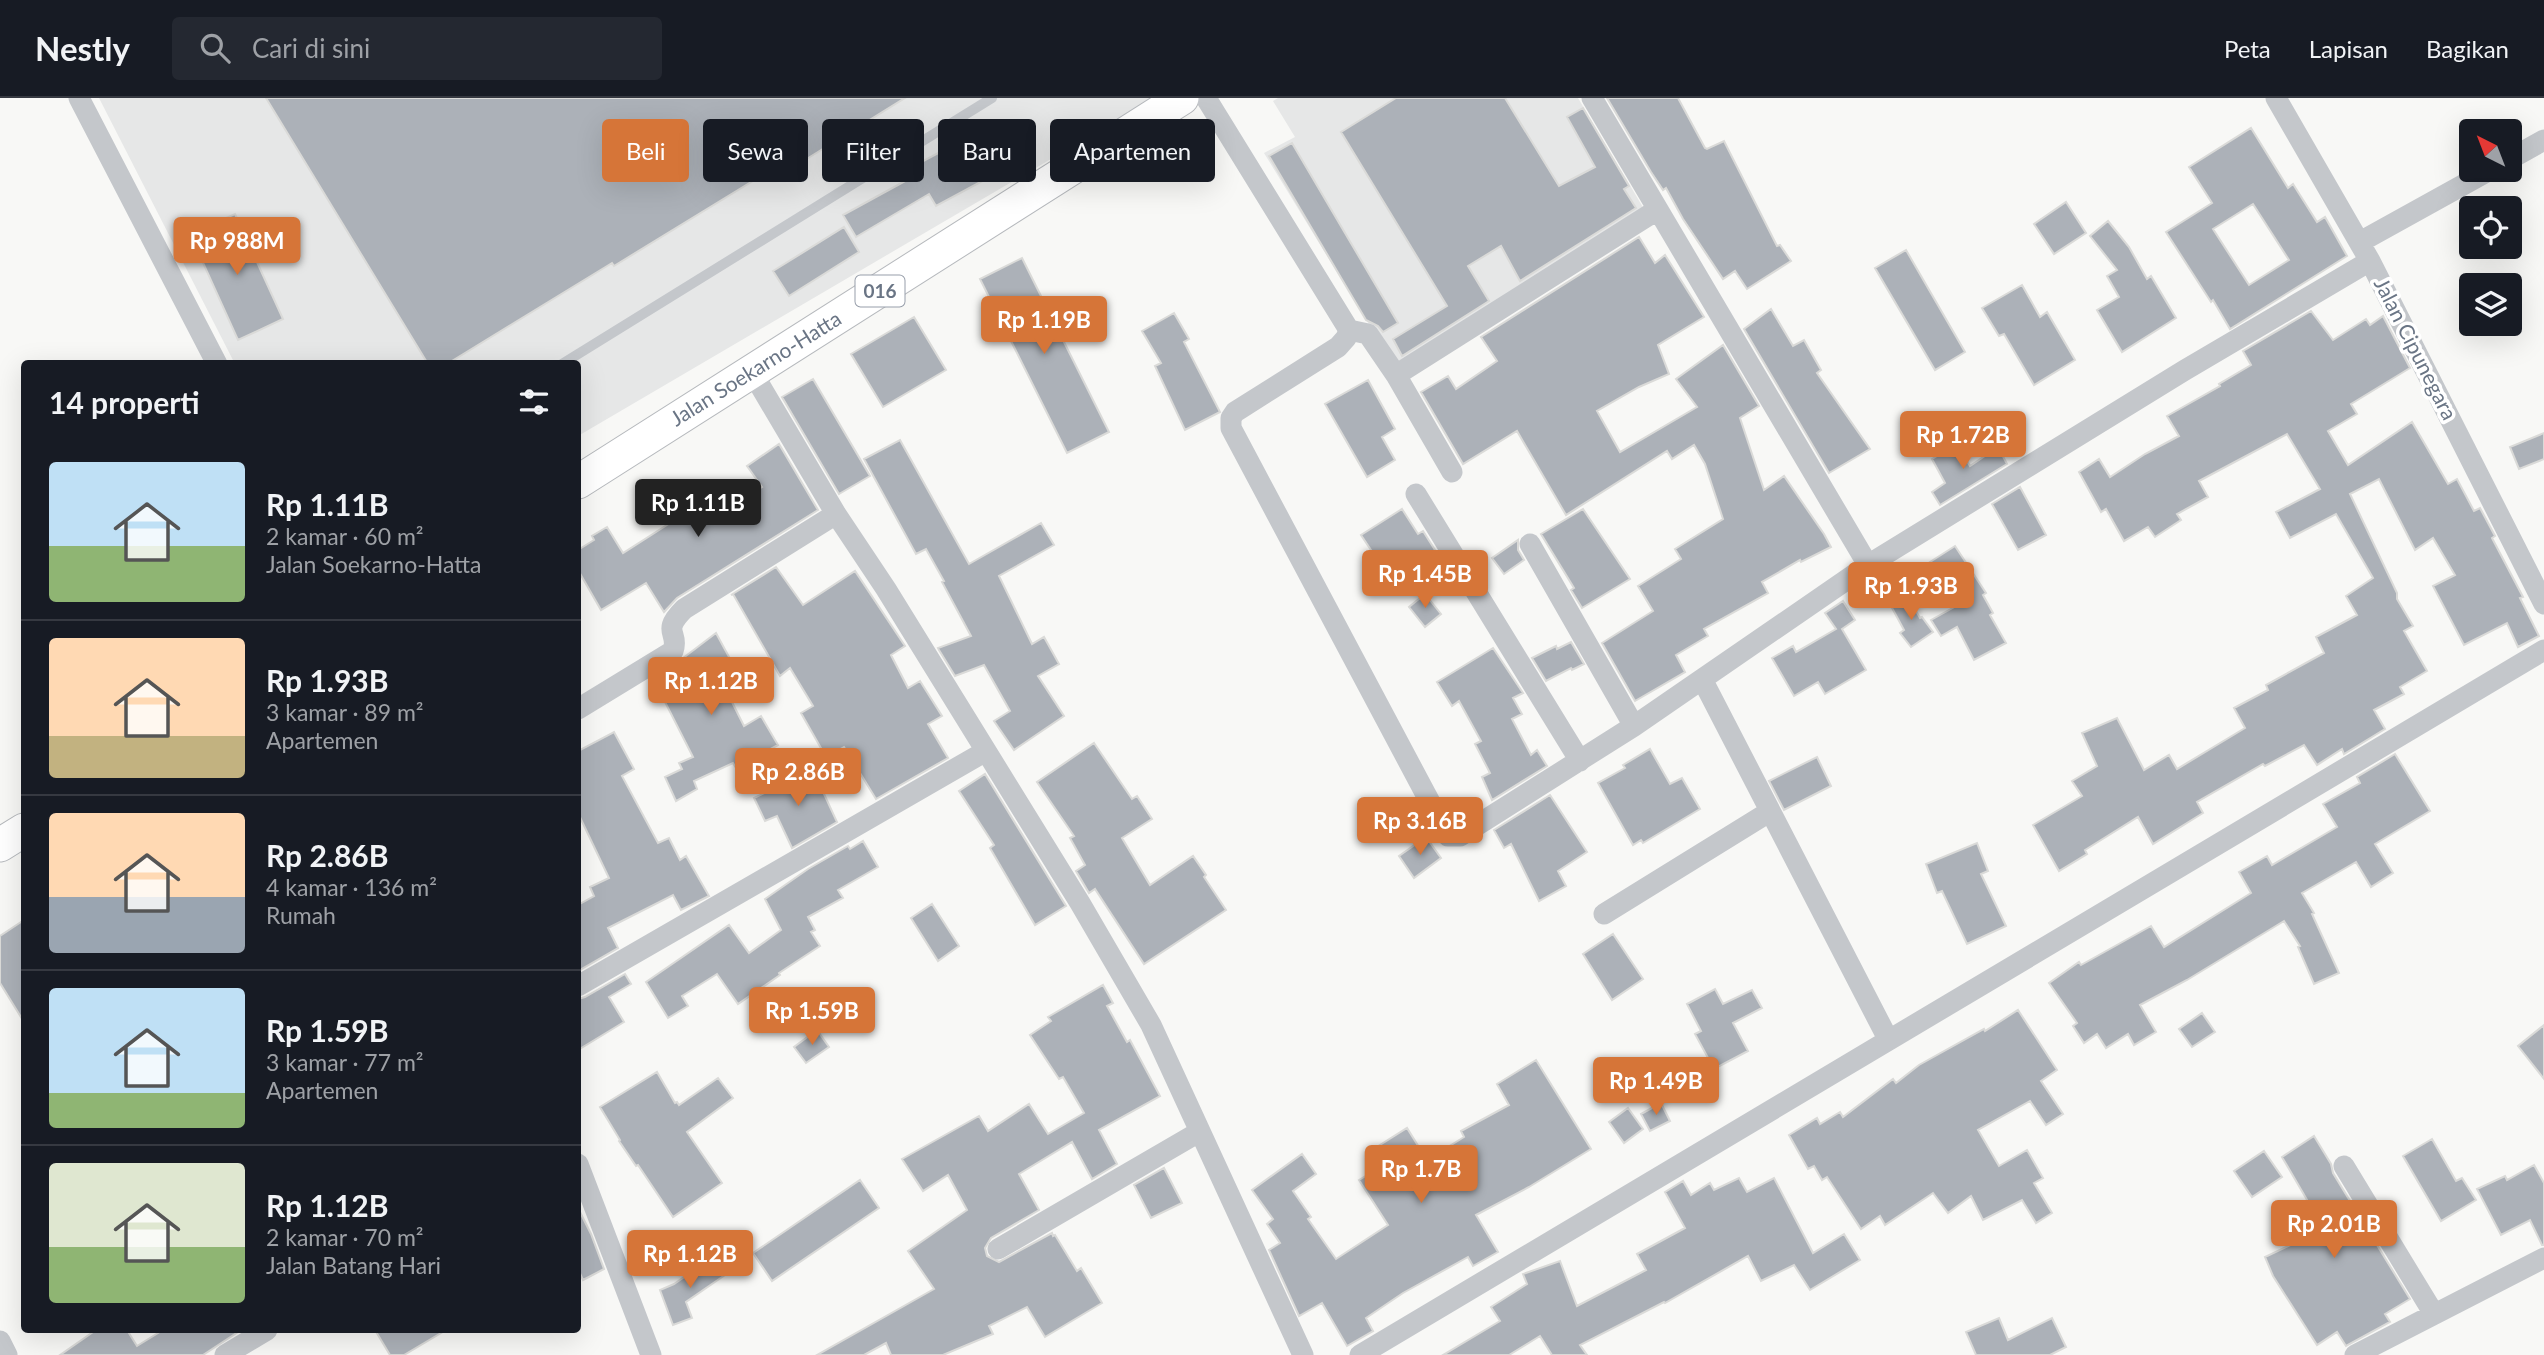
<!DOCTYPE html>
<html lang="id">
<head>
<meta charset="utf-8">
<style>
  body { margin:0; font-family:Lato,sans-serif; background:#242831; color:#f1f3f6; height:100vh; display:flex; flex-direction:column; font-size:26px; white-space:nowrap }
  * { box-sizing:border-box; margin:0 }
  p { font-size:23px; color:#9ea1a6 }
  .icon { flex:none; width:38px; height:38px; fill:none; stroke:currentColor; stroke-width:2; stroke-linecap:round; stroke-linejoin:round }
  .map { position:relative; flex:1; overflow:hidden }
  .drawer { position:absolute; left:21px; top:262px; width:560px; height:973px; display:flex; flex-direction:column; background:#171b24; border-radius:7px; box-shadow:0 7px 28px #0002 }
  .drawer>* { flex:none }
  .hud { position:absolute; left:602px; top:21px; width:665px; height:63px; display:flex; gap:14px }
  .needle { width:46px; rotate:318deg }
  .buttons { position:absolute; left:2459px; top:21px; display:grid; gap:14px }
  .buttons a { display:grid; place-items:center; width:63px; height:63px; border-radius:7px; background:#171b24; box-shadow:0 7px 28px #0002; font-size:35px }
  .price { position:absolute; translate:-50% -60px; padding:0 16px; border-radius:7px; background:#d67538; color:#fff; font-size:23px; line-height:46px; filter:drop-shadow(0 2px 4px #0008) }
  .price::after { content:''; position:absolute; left:50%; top:42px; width:21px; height:16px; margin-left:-10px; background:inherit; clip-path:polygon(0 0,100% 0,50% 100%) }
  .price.current { background:#222; color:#fff }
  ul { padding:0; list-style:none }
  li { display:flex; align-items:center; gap:21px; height:175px; padding:0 28px }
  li+li { border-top:2px solid #363941 }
  li span { display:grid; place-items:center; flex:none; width:196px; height:140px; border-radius:7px; color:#555 }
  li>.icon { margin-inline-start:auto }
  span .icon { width:84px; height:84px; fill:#fffc; stroke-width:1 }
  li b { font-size:30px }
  h2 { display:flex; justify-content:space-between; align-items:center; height:84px; padding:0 28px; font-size:30px }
  .pill { padding:0 24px; border-radius:7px; background:#171b24; box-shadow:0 7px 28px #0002; font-size:24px; line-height:63px }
  .pill.current { background:#d67538; color:#fff }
  header { display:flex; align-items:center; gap:42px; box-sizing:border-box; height:98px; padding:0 35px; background:#171b24; border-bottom:2px solid #363941 }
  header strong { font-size:33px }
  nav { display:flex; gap:38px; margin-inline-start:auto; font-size:24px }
  .search { width:490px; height:63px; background:#242831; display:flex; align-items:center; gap:18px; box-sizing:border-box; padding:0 24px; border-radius:7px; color:#9ea1a6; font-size:26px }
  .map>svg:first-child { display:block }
</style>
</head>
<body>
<header>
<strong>Nestly</strong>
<div class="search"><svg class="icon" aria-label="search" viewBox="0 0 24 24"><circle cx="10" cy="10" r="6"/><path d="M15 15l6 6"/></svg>Cari di sini</div>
<nav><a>Peta</a><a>Lapisan</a><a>Bagikan</a></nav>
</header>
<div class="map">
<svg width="2544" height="1257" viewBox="0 0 2544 1257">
  <rect width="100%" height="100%" fill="#f8f8f6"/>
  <path fill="#e6e7e7" d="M99 0H1155L578 338V266H235Z
    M1278 0H1578L1644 111 1395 269 1264 55 1295 39 1273 3Z"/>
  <path fill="#acb1b8" stroke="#dadad8" stroke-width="2" fill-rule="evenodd" d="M266 0H905L805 62 800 54 614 168 612 165 447 266H428Z
    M1396 0H1505L1559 88 1595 69 1567 19 1583 10 1629 88 1624 91 1636 110 1520 183 1501 148 1468 168 1489 203 1402 258 1393 241 1447 208 1341 34Z
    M1607 0H1678L1705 50 1707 51 1724 43 1777 148 1780 147 1791 163 1747 191 1735 173 1723 181 1683 121 1666 90 1663 92 1651 74Z
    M2251 30 2288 90 2293 86 2317 124 2325 119 2347 158 2230 231 2213 202 2211 204 2166 134 2212 105 2189 69ZM2253 106 2289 162 2249 187 2213 131Z
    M966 40 988 80 936 108 929 96 856 139 843 117 918 76 914 68Z
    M1292 45 1398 225 1383 234 1378 228 1366 222 1269 58Z
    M2066 104 2086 135 2054 156 2034 126Z
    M235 116 283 221 238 242 190 136Z
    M2108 123 2129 149 2147 181 2151 178 2176 220 2122 254 2097 212 2119 199 2107 178 2117 172 2090 138Z
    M844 129 859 154 789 198 773 173Z
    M1639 139 1655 165 1665 157 1704 219 1658 247 1669 276 1639 289 1597 313 1620 354 1697 309 1676 281 1723 247 1759 308 1740 320 1764 392 1784 378 1824 436 1831 449 1801 464 1800 462 1762 484 1768 495 1704 531 1708 538 1676 557 1685 574 1635 603 1602 545 1653 513 1638 488 1681 461 1675 451 1723 421 1705 366 1694 347 1672 361 1667 353 1566 417 1517 333 1463 366 1421 294 1448 278 1456 291 1497 263 1481 239Z
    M1906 152 1965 254 1935 272 1875 170Z
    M1022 160 1109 334 1067 355 980 181Z
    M2022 187 2040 219 2047 214 2075 262 2034 287 2004 236 1999 238 1982 210Z
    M1771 211 1793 248 1804 242 1821 272 1817 275 1870 351 1829 375 1744 231Z
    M2311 213 2333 242 2366 221 2370 227 2383 218 2410 270 2351 306 2357 316 2328 333 2348 367 2412 324 2448 386 2457 381 2474 413 2480 410 2495 438 2492 440 2523 499 2520 500 2539 538 2518 549 2507 525 2464 547 2433 488 2455 477 2433 440 2415 452 2379 381 2350 396 2397 495V501L2413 528 2404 533 2427 573 2400 589 2404 596 2374 612 2385 631 2344 656 2342 651 2317 667 2304 647 2265 668 2263 666 2197 704 2203 715 2153 746 2138 719 2085 752 2087 756 2059 773 2033 727 2082 698 2072 683 2097 668 2082 635 2117 620 2144 672 2169 657 2177 671 2245 630 2234 610 2268 592 2266 587 2324 555 2316 539 2357 517 2346 498 2373 480 2336 416 2290 440 2276 414 2320 391 2287 336 2199 383 2208 399 2177 416 2181 422 2155 439 2148 429 2124 443 2106 411 2101 414 2079 374 2099 361 2110 379 2145 356 2179 338 2167 318 2220 288 2219 286 2251 267 2243 253Z
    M1174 215 1189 241 1184 244 1220 314 1185 332 1155 268 1161 265 1142 233Z
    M914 219 946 272 883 309 851 256Z
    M813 281 870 378 839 396 782 299Z
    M1368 282 1395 331 1382 339 1395 362 1367 379 1325 306Z
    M2544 335V361L2519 371 2510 349Z
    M900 342 969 466 1041 425 1054 447 999 478 1032 546 1044 539 1059 566 1038 578 1064 618 1014 652 994 623 1010 613 984 567 955 578 939 552 938 550 971 538 942 484 944 483 926 451 916 456 864 361Z
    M779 346 818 412 677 500 664 514 646 485 601 512 578 472V452L594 442 592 438 607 429 623 455 670 425 663 415 686 400 704 427 762 389 747 368Z
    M1957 346 1970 368 1998 349 2007 366 1940 407 1932 394 1945 385 1932 361Z
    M2020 389 2046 437 2018 452 1992 406Z
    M1402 411 1418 436 1423 433 1435 452 1391 478 1378 456 1375 458 1361 437Z
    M1583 411 1630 481 1582 510 1571 492 1574 490 1541 436Z
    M1518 442V452L1524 462 1504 476 1492 460Z
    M1955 448 1986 495 1983 497 1993 515 1990 517 2006 545 1974 562 1957 529 1941 538 1931 522 1958 507 1930 464Z
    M776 469 803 507 855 473 905 548 891 557 908 590 920 583 942 618 928 626 948 660 876 701 844 649 826 659 801 615 813 608 790 570 780 578 733 496 731 497Z
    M1425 496 1441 516 1425 529 1409 509Z
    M1907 497 1920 520 1922 519 1933 534 1911 549 1900 535 1904 532 1891 508Z
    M1843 503 1855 522 1842 531 1866 572 1825 596 1818 584 1794 598 1772 560 1793 548 1796 554 1836 531 1825 515Z
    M716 535 741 581 726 592 744 628 761 618 778 647 736 670 733 665 694 683 697 691 676 703 665 679 682 671 679 665 693 659 664 602 676 596 666 573Z
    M1571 544 1584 566 1572 572 1571 570 1546 583 1532 560 1556 548 1557 551Z
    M1493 550 1523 595 1513 600 1522 616 1512 621 1531 657 1537 652 1547 668 1492 702 1482 679 1490 675 1475 646 1481 643 1459 603 1452 608 1437 584Z
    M614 634 634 671 622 678 658 745 669 740 680 762 686 758 709 798 681 812 673 797 608 830 618 850 578 873V807L594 798 590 789 609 780 578 715V653Z
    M1094 645 1132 701 1137 698 1152 721 1122 740 1150 787 1193 758 1206 777 1204 779 1226 812 1144 866 1095 791 1089 795 1076 773 1085 767 1070 740 1074 738 1037 684Z
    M1650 651 1670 686 1682 680 1700 711 1643 745 1641 742 1633 747 1598 685 1625 670 1623 667Z
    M2395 656 2430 713 2375 746 2393 775 2371 789 2356 764 2302 795 2314 815 2312 816 2339 875 2314 886 2298 849 2300 848 2284 823 2187 882 2140 907 2156 934 2134 947 2128 936 2106 950 2097 936 2084 945 2073 928 2077 925 2049 885 2079 864 2081 867 2151 828 2164 849 2251 795 2239 774 2267 758 2272 767 2337 729 2323 706 2360 685 2357 679Z
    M1817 659 1831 688 1784 712 1769 683Z
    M813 672 837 724 792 750 777 718 765 723 754 700Z
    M985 676 1066 808 1035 827 990 750 994 747 959 693Z
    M1550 697 1587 754 1558 773 1566 788 1539 803 1511 746 1504 750 1494 732Z
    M1426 739 1441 760 1414 780 1399 758Z
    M863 743 878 769 838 792 843 800 808 819 815 832 811 834 820 848 779 875 780 877 738 906 717 876 682 898 688 908 668 920 646 884 729 827 749 855 781 832 765 801 808 771 848 748 850 751Z
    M1977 745 1988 773 1981 776 2006 828 1967 846 1942 793 1937 795 1926 766Z
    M932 806 959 848 938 863 911 820Z
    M24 822V924L0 885V838Z
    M1613 836 1643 881 1612 902 1583 856Z
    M625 876 631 886 609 899 624 924 578 952V901L585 899Z
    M1103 887 1113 905 1107 908 1127 944 1130 942 1160 998 1099 1032 1117 1066 1092 1081 1072 1044 1019 1076 1039 1112 991 1140 985 1150 987 1158 999 1164 1052 1135 1053 1138 1055 1137 1077 1173 1081 1170 1102 1205 1045 1239 1027 1209 989 1228 993 1236 943 1257H891L886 1245 864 1257H817L934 1191 908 1153 967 1112 948 1077 923 1093 902 1061 979 1018 988 1033 1029 1006 1048 1036 1084 1015 1063 979 1059 981 1030 937 1051 923 1048 919Z
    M1715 891 1723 906 1752 892 1762 910 1733 925 1748 953 1714 971 1695 936 1701 933 1687 906Z
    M2018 912 2057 972 2041 983 2063 1016 2046 1027 2030 1003 1978 1032 1999 1068 2027 1052 2043 1080 2034 1085 2052 1115 2036 1125 2022 1102 1983 1122 1971 1098 1948 1115 1933 1095 1885 1127 1880 1118 1861 1131 1827 1079 1822 1082 1814 1068 1808 1071 1789 1037 1817 1020 1820 1026 1840 1014 1843 1019 1893 981 1896 985 1919 967 1984 931 1985 933Z
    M2202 915 2215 934 2192 949 2179 931Z
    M2544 927V981L2518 948Z
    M817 932 829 949 806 965 794 949Z
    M1536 962 1591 1051 1529 1089 1476 1117 1498 1154 1473 1168 1468 1159 1403 1195 1366 1220 1373 1233 1347 1248 1322 1205 1299 1218 1269 1152 1280 1145 1267 1126 1273 1121 1252 1092 1302 1056 1316 1076 1293 1093 1311 1119 1308 1121 1336 1161 1388 1127 1359 1082 1382 1068 1372 1052 1407 1030 1427 1062 1464 1039 1461 1033 1509 1007 1497 986Z
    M657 974 675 1005 677 1004 679 1007 718 980 733 1000 687 1034 722 1085 673 1119 638 1067 636 1068 619 1043 620 1042 600 1009Z
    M1661 1005 1670 1023 1650 1033 1641 1016Z
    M1628 1010 1643 1031 1624 1045 1609 1024Z
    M2314 1038 2331 1066 2333 1075 2410 1201 2385 1216 2390 1224 2346 1248 2337 1234 2317 1247 2273 1178 2265 1159 2324 1131 2282 1059Z
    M2432 1041 2456 1083 2462 1080 2476 1102 2441 1123 2403 1058Z
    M2264 1053 2282 1079 2252 1099 2234 1073Z
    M2534 1067 2544 1085V1147H2542L2530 1122 2501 1137 2477 1091 2505 1078 2507 1082Z
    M1164 1070 1182 1105 1151 1120 1134 1087Z
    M1739 1080 1747 1094 1774 1080 1813 1155 1844 1136 1860 1162 1810 1192 1794 1167 1761 1183 1748 1158 1665 1205 1664 1204 1580 1247 1587 1257H1552L1540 1238 1509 1257H1443L1500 1223 1491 1209 1527 1186 1523 1176 1560 1163 1577 1208 1646 1172 1637 1156 1685 1130 1665 1094 1683 1083 1691 1097 1710 1085 1714 1092Z
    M860 1082 879 1110 772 1183 753 1155Z
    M578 1110 591 1136 604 1171 583 1182 578 1171Z
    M713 1159 725 1177 686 1204 692 1220 673 1227 660 1192 674 1186Z
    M1999 1220 2008 1242 2052 1220 2066 1249 2050 1257H1976L1966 1234Z
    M96 1232H127L137 1248 163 1232H241L203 1257H60Z
    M375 1232H446L404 1257H390Z"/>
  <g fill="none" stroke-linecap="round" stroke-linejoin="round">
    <defs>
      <path id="primary" d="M578 384 1182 0
        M0 747 24 732"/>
    </defs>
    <use href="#primary" stroke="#b6b9bd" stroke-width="35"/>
    <path stroke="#c4c7cb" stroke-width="10" d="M562 266 992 0"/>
    <path stroke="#c4c7cb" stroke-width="21" d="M79 0 217 266
      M1206 0 1349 232 1346 240 1338 249 1235 314 1231 320V330L1448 738H1460L1634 628 1868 467 2185 272 2370 163
      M1592 0 1868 467
      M2276 0 2370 163 2544 506
      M2510 61 2544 42
      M2360 144 2490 72
      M1349 232 1368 236 1396 277 1657 112
      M752 274 836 416 886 491 1080 805 1151 927 1303 1257
      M1396 277 1452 374
      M1416 396 1580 663
      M1530 446 1634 628
      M1702 581 1888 941
      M578 611 673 553C680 534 660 535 684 511L836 416
      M1604 816 1769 714
      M578 888 986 653
      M578 1066 651 1257
      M2344 1068 2434 1216
      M998 1151 1199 1034
      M0 1243 7 1257
      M225 1257 267 1232
      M1360 1257 2544 552
      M2355 1257 2544 1160"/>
    <use href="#primary" stroke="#fff" stroke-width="33"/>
  </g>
  <g text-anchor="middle" stroke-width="7" stroke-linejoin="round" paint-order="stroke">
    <rect fill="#fff" stroke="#979eaa" stroke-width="2" x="855.5" y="177.5" width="49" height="31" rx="5"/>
    <g font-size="19" font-weight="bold" fill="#6a7585">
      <text x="880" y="200">016</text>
    </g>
    <g font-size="21" fill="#6a7585" stroke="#fff">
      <text transform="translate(2415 251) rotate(63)" y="7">Jalan Cipunegara</text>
      <text transform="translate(756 271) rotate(-32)" y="7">Jalan Soekarno-Hatta</text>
    </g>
  </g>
</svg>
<div class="buttons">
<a><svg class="needle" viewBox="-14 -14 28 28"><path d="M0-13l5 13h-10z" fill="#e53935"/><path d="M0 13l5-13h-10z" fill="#9ea1a6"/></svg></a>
<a><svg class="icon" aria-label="locate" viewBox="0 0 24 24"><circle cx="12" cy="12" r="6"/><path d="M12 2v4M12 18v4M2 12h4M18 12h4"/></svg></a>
<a><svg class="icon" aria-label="layers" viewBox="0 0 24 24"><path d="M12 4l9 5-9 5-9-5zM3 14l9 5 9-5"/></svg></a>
</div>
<b class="price" style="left:237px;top:179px">Rp 988M</b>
<b class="price" style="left:1044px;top:258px">Rp 1.19B</b>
<b class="price" style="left:1963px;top:373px">Rp 1.72B</b>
<b class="price current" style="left:698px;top:441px">Rp 1.11B</b>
<b class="price" style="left:1425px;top:512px">Rp 1.45B</b>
<b class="price" style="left:1911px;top:524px">Rp 1.93B</b>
<b class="price" style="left:711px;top:619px">Rp 1.12B</b>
<b class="price" style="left:798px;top:710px">Rp 2.86B</b>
<b class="price" style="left:1420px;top:759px">Rp 3.16B</b>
<b class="price" style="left:812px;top:949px">Rp 1.59B</b>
<b class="price" style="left:1656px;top:1019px">Rp 1.49B</b>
<b class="price" style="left:1421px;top:1107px">Rp 1.7B</b>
<b class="price" style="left:2334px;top:1162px">Rp 2.01B</b>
<b class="price" style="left:690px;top:1192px">Rp 1.12B</b>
<div class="hud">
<a class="pill current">Beli</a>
<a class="pill">Sewa</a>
<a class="pill">Filter</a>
<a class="pill">Baru</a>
<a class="pill">Apartemen</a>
</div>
<section class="drawer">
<h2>14 properti<svg class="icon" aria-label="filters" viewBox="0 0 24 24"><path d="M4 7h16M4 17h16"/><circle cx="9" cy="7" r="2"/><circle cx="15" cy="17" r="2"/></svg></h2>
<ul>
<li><span style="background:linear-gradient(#bfe0f5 60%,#8fb573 0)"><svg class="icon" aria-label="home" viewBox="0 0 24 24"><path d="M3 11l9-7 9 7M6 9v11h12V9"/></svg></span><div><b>Rp 1.11B</b><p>2 kamar · 60 m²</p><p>Jalan Soekarno-Hatta</p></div></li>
<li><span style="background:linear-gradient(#ffd9b3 70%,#c2b280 0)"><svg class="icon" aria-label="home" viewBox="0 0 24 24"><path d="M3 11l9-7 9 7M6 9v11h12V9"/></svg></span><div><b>Rp 1.93B</b><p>3 kamar · 89 m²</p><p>Apartemen</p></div></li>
<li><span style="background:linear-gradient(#ffd9b3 60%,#9aa5b1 0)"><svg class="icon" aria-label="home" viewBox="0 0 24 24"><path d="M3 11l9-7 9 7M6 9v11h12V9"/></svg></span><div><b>Rp 2.86B</b><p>4 kamar · 136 m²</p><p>Rumah</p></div></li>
<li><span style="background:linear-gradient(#bfe0f5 75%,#8fb573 0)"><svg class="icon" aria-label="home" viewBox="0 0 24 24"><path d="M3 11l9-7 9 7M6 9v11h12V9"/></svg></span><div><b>Rp 1.59B</b><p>3 kamar · 77 m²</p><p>Apartemen</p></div></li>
<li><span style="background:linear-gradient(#dfe7d0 60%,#8fb573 0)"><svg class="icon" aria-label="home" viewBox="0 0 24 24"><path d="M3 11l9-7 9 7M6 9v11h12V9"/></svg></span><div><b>Rp 1.12B</b><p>2 kamar · 70 m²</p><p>Jalan Batang Hari</p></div></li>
</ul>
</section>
</div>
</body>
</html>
